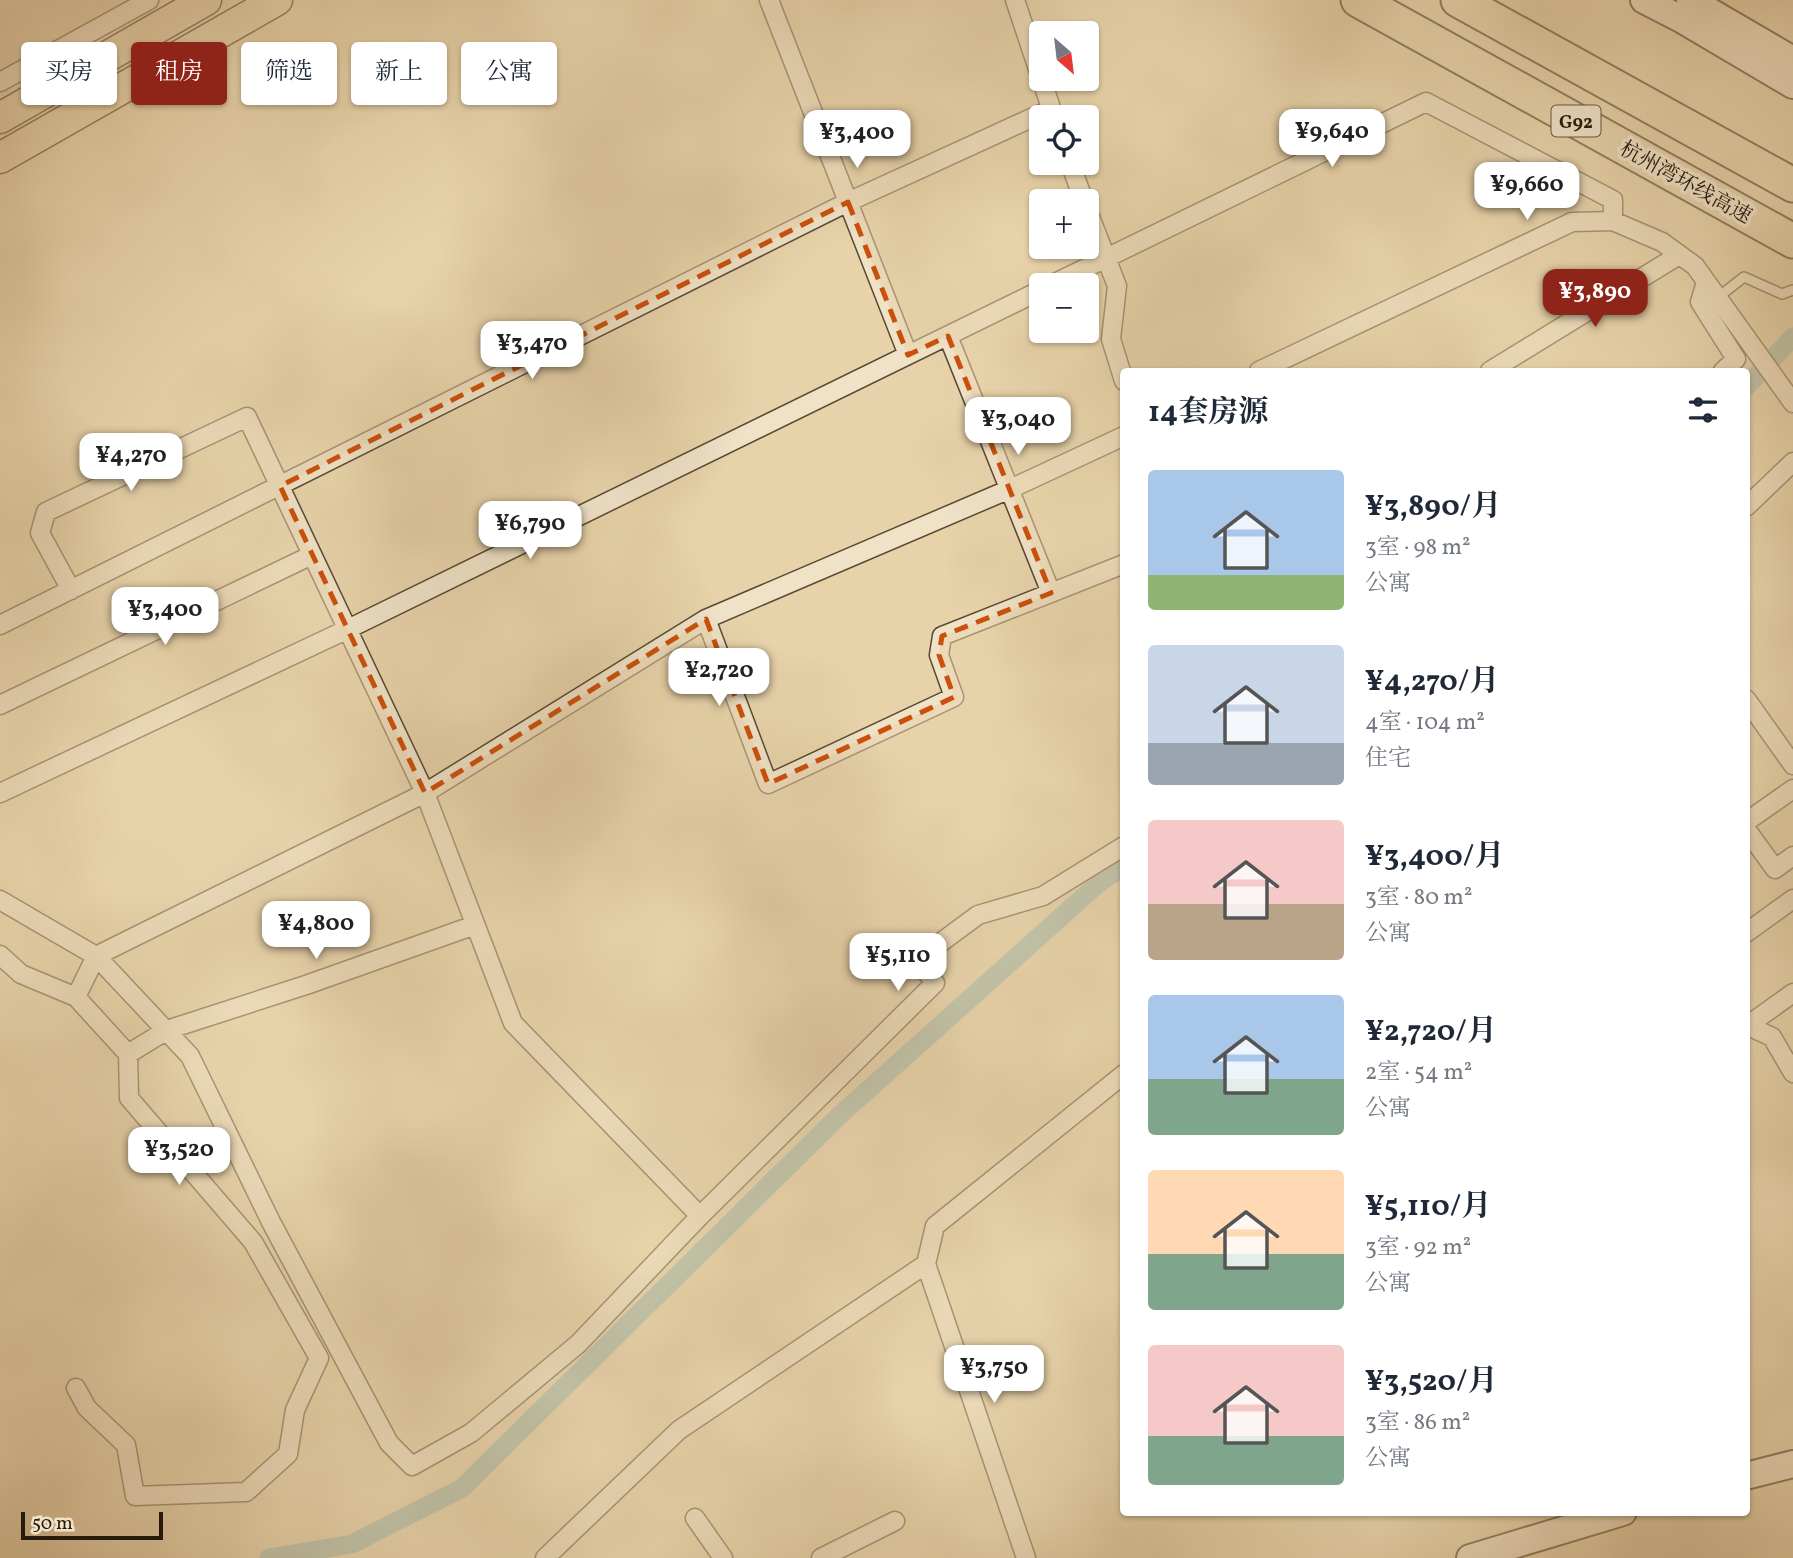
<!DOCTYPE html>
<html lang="zh">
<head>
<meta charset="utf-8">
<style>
  body { margin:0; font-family:Vollkorn,"Noto Serif SC",serif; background:#f6f6f7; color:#1f2937; height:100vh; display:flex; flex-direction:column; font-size:26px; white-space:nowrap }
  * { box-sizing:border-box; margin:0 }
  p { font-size:23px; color:#747a83 }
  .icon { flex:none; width:38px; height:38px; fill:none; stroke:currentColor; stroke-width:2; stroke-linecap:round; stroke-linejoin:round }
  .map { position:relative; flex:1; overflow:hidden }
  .sheet { position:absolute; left:1120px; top:368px; width:630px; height:1148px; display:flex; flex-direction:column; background:#fff; border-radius:7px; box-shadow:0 2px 5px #0004 }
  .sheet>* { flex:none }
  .top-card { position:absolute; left:21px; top:42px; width:665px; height:63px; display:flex; gap:14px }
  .needle { width:46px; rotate:152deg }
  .tools { position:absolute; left:1029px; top:21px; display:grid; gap:14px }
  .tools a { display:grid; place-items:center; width:70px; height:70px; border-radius:7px; background:#fff; box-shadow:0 2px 5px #0004; font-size:35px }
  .scale { position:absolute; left:21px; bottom:18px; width:142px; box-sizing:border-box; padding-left:7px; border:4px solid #291b0c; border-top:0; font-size:19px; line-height:24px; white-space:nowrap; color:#291b0c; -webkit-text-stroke:5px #efe2c7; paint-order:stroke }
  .price { position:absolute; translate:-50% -60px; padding:0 16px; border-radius:14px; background:#fff; color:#222; font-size:23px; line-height:46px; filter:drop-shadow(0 2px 4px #0008) }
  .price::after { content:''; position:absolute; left:50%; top:42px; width:21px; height:16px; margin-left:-10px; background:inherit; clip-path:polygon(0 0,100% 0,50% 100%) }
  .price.current { background:#8f2418; color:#fff }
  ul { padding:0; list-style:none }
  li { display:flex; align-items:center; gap:21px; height:175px; padding:0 28px }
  li span { display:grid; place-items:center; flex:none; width:196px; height:140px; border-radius:7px; color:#555 }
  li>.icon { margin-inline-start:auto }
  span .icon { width:84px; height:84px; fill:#fffc; stroke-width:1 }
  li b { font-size:30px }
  h2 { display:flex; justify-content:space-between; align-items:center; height:84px; padding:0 28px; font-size:30px }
  .pill { padding:0 24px; border-radius:7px; background:#fff; box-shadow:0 2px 5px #0004; font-size:24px; line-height:63px }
  .pill.current { background:#8f2418; color:#fff }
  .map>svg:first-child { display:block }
</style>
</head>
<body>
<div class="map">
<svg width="1793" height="1558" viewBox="0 0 1793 1558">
  <rect width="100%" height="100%" fill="#e7d2a9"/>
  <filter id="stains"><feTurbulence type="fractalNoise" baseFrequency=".00286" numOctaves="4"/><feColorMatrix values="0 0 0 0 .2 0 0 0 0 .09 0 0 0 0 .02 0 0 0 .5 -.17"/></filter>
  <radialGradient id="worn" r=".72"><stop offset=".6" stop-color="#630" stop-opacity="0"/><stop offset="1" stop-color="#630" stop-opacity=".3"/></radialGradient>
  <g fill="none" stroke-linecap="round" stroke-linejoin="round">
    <path stroke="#97b6ae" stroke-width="19" d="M1746 387 1793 337
      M269 1558 352 1544 462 1488 840 1115 1100 882 1124 867"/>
    <defs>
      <path id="lane" d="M1717 298 1744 277 1782 294 1793 290"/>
      <path id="street" d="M769 0 908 355
        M1015 0 1054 117
        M0 82 149 0
        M1070 163 1084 201
        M1087 209 1117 286 1111 339 1124 381
        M1706 282 1700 302 1736 359 1723 371
        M1051 285 1426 102 1613 200V221
        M948 336 1051 593
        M1259 371 1572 222 1613 221 1662 242 1695 266 1793 403
        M1490 371 1679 255
        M1746 507 1793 462
        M71 590 40 533 46 512 247 417 425 793 513 1023 700 1216
        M706 619 768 784 954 697 939 655 942 636 1124 564
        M0 625 848 202 1051 109
        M1746 699 1793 765
        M0 705 312 555
        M0 793 348 629 1041 290
        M1746 822 1793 789
        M1746 829 1775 869 1793 856
        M0 900 96 956 190 1056 271 1222 389 1443 412 1466 471 1433 578 1344 700 1216 935 983 917 960 978 915 1043 896 1124 846
        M1746 933 1793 899
        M0 955 21 974 76 997 128 1054 129 1098 253 1242 319 1358 295 1410 288 1454 246 1492 135 1496 126 1445 87 1408 76 1388
        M76 997 96 956 425 793 706 619 1010 489 1124 436
        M1746 1025 1772 1037 1793 1073
        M1747 1026 1793 993
        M128 1054 167 1030 306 985 475 925
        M695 1518 723 1558
        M545 1558 679 1430 926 1264
        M821 1558 895 1521
        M1026 1558 926 1264 935 1226 1124 1074"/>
      <path id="secondary" d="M1644 0 1683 20 1793 85
        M1690 0 1793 60
        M1746 1476 1793 1464
        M1470 1558 1623 1512"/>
      <path id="primary" d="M0 118 206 0
        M0 158 277 0"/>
      <path id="highway" d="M1358 0 1793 241
        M1458 0 1793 185"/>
    </defs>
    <use href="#lane" stroke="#584933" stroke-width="12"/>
    <use href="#street" stroke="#584933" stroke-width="21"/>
    <use href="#secondary" stroke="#291b0c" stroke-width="30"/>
    <use href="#primary" stroke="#291b0c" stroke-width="33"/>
    <use href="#highway" stroke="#291b0c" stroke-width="37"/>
    <use href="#lane" stroke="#efe2c7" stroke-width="9"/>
    <use href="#street" stroke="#efe2c7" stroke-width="18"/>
    <use href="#secondary" stroke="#efe2c7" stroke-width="26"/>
    <use href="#primary" stroke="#e7d2a9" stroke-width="30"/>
    <use href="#highway" stroke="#e7d2a9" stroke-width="33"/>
  </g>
  <path d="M0 0H1793V1558H0ZM848 202 908 355 948 336 1051 593 942 636 939 655 954 697 768 784 706 619 425 793 280 486Z" fill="#e7d2a9" fill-opacity=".55" fill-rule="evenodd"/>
  <path fill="none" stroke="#cb500c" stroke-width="5" stroke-dasharray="14 9" stroke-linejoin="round" d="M848 202 908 355 948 336 1051 593 942 636 939 655 954 697 768 784 706 619 425 793 280 486Z"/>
  <g text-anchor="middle" stroke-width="7" stroke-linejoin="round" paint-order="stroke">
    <rect fill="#efe2c7" stroke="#645744" stroke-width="2" x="1551.5" y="105.5" width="49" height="31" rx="5"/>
    <g font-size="19" font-weight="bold" fill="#291b0c">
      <text x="1576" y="128">G92</text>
    </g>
    <g font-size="21" fill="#291b0c" stroke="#efe2c7">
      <text transform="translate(1686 182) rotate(29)" y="7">杭州湾环线高速</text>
    </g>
  </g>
  <rect width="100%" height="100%" filter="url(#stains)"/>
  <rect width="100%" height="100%" fill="url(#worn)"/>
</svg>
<div class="tools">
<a><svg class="needle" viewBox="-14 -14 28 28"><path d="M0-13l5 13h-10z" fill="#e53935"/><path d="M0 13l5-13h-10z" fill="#747a83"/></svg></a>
<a><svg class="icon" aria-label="locate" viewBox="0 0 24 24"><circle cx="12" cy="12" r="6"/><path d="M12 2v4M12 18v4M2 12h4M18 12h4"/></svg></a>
<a>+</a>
<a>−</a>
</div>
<div class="scale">50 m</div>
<b class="price" style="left:1332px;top:169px">¥9,640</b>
<b class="price" style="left:857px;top:170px">¥3,400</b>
<b class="price" style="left:1527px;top:222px">¥9,660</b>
<b class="price current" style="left:1595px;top:329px">¥3,890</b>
<b class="price" style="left:532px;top:381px">¥3,470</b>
<b class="price" style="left:1018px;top:457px">¥3,040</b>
<b class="price" style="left:131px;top:493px">¥4,270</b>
<b class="price" style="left:530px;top:561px">¥6,790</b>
<b class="price" style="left:165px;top:647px">¥3,400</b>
<b class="price" style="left:719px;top:708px">¥2,720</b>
<b class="price" style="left:316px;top:961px">¥4,800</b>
<b class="price" style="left:898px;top:993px">¥5,110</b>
<b class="price" style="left:179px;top:1187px">¥3,520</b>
<b class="price" style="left:994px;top:1405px">¥3,750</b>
<div class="top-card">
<a class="pill">买房</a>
<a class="pill current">租房</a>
<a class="pill">筛选</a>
<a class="pill">新上</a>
<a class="pill">公寓</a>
</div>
<section class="sheet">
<h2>14套房源<svg class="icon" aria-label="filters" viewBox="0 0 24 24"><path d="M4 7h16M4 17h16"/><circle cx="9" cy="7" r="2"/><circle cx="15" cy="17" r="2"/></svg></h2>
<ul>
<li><span style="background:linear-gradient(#a9c7e8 75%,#8fb573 0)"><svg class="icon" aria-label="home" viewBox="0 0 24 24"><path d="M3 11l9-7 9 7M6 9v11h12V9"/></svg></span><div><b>¥3,890/月</b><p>3室 · 98 m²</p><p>公寓</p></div></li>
<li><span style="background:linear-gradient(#c9d6e8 70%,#9aa5b1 0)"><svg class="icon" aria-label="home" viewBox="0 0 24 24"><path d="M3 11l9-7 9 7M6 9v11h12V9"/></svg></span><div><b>¥4,270/月</b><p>4室 · 104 m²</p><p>住宅</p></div></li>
<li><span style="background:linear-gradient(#f6c9c9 60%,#b9a48a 0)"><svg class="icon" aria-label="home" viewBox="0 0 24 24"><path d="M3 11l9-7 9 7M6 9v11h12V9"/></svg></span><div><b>¥3,400/月</b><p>3室 · 80 m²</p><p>公寓</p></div></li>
<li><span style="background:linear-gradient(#a9c7e8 60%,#7fa58c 0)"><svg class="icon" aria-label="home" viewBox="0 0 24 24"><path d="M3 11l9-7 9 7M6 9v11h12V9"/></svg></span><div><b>¥2,720/月</b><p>2室 · 54 m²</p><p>公寓</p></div></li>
<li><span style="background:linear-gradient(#ffd9b3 60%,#7fa58c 0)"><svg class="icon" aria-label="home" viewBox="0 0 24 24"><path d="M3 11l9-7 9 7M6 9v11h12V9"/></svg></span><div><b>¥5,110/月</b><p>3室 · 92 m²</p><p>公寓</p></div></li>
<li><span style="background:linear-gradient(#f6c9c9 65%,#7fa58c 0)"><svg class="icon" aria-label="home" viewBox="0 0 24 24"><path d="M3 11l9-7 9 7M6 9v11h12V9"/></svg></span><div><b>¥3,520/月</b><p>3室 · 86 m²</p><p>公寓</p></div></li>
</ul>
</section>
</div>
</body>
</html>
